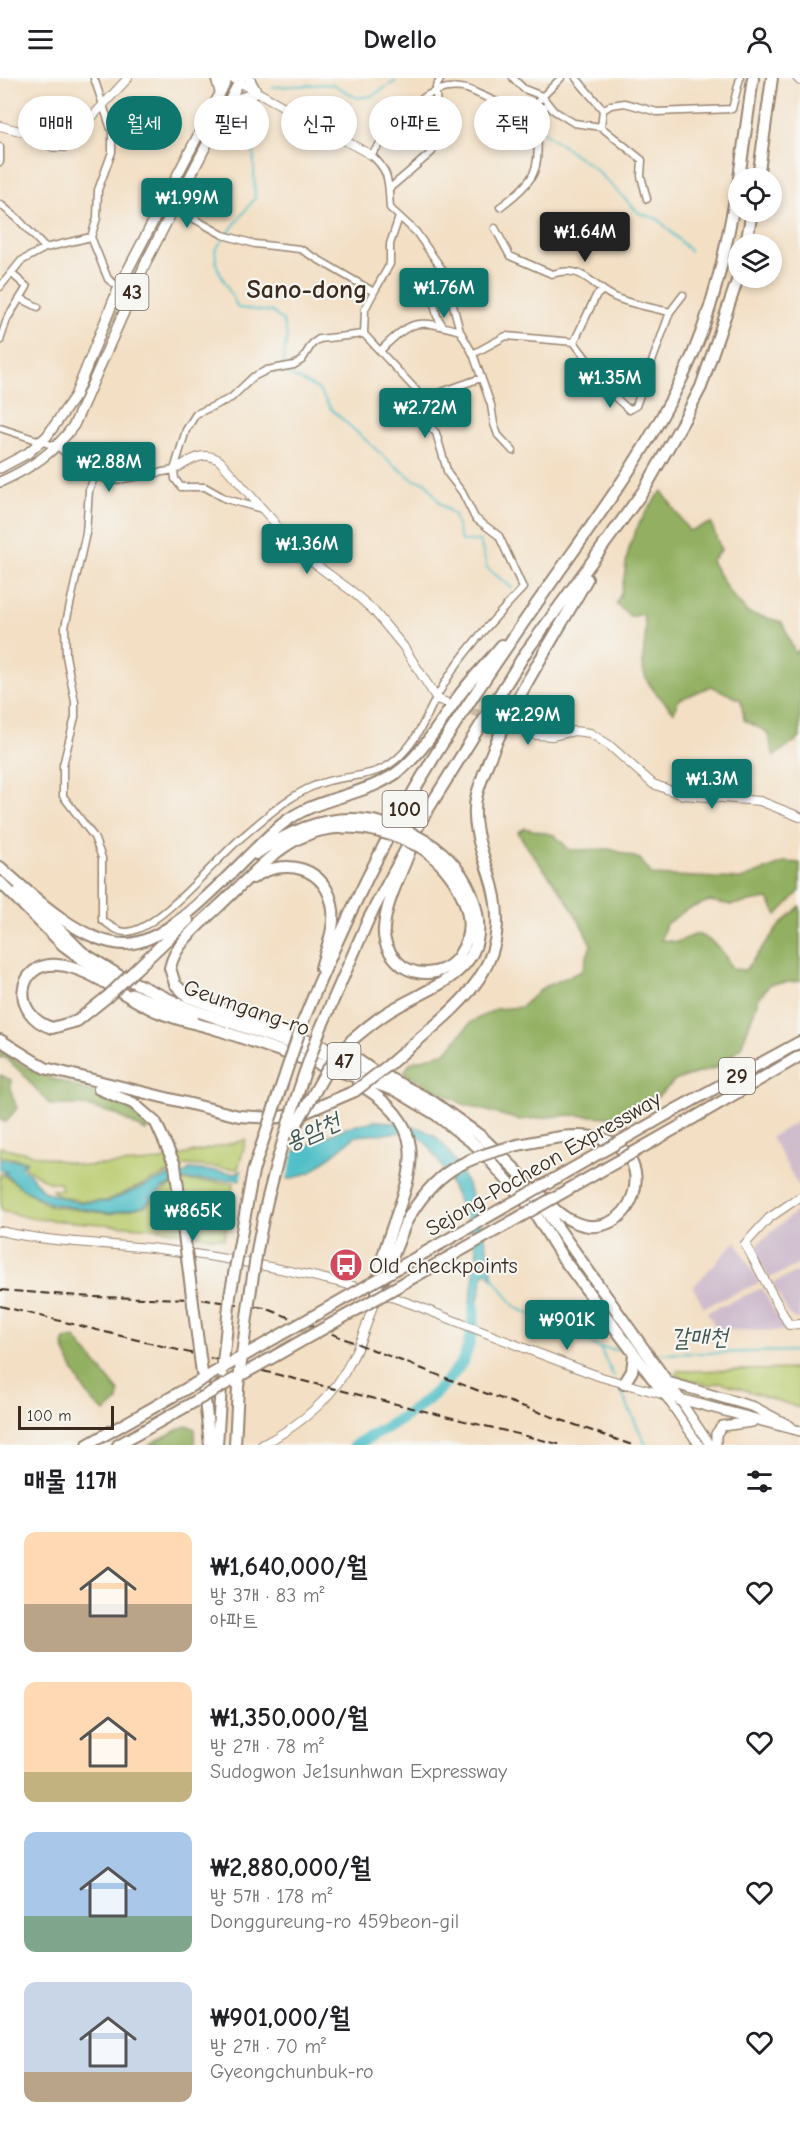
<!DOCTYPE html>
<html lang="ko">
<head>
<meta charset="utf-8">
<style>
  body { margin:0; font-family:"Comic Neue","Poor Story",sans-serif; background:#f6f6f6; color:#202124; height:100vh; display:flex; flex-direction:column; font-size:22px; white-space:nowrap }
  * { box-sizing:border-box; margin:0 }
  p { font-size:20px; color:#757577 }
  .icon { flex:none; width:33px; height:33px; fill:none; stroke:currentColor; stroke-width:2; stroke-linecap:round; stroke-linejoin:round }
  .map { position:relative; height:1367px; overflow:hidden }
  .side { display:flex; flex-direction:column; background:#fff; flex:1 }
  .side>* { flex:none }
  .banner { position:absolute; left:18px; top:18px; width:765px; height:54px; display:flex; gap:12px }
  .fabs { position:absolute; left:728px; top:90px; display:grid; gap:12px }
  .fabs a { display:grid; place-items:center; width:54px; height:54px; border-radius:50%; background:#fff; box-shadow:0 3px 9px #0003; font-size:30px }
  .scale { position:absolute; left:18px; bottom:15px; width:96px; box-sizing:border-box; padding-left:6px; border:3px solid #3b2a1e; border-top:0; font-size:16px; line-height:21px; white-space:nowrap; color:#3b2a1e; -webkit-text-stroke:4px #f6f6f2; paint-order:stroke }
  .price { position:absolute; translate:-50% -51px; padding:0 14px; border-radius:6px; background:#0f766e; color:#fff; font-size:20px; line-height:39px; filter:drop-shadow(0 2px 3px #0008) }
  .price::after { content:''; position:absolute; left:50%; top:36px; width:18px; height:14px; margin-left:-9px; background:inherit; clip-path:polygon(0 0,100% 0,50% 100%) }
  .price.active { background:#222; color:#fff }
  ul { padding:0; list-style:none }
  li { display:flex; align-items:center; gap:18px; height:150px; padding:0 24px }
  li span { display:grid; place-items:center; flex:none; width:168px; height:120px; border-radius:12px; color:#555 }
  li>.icon { margin-inline-start:auto }
  span .icon { width:72px; height:72px; fill:#fffc; stroke-width:1 }
  li b { font-size:26px }
  h2 { display:flex; justify-content:space-between; align-items:center; height:72px; padding:0 24px; font-size:26px }
  .pill { padding:0 21px; border-radius:27px; background:#fff; box-shadow:0 3px 9px #0003; font-size:21px; line-height:54px }
  .pill.active { background:#0f766e; color:#fff }
  header { display:flex; justify-content:space-between; align-items:center; height:78px; padding:0 24px; background:#fff; font-size:27px; font-weight:700 }
  .map>svg:first-child { display:block }
</style>
</head>
<body>
<header><svg class="icon" aria-label="menu" viewBox="0 0 24 24"><path d="M4 6h16M4 12h16M4 18h16"/></svg>Dwello<svg class="icon" aria-label="person" viewBox="0 0 24 24"><circle cx="12" cy="8" r="4"/><path d="M4 21q1-7 8-7t8 7"/></svg></header>
<div class="map">
<svg width="800" height="1367" viewBox="0 0 800 1367">
  <rect width="100%" height="100%" fill="#f6f6f2"/>
  <filter id="ink" filterUnits="userSpaceOnUse"><feTurbulence type="fractalNoise" baseFrequency=".0167" numOctaves="2"/><feDisplacementMap in="SourceGraphic" scale="12" xChannelSelector="R" yChannelSelector="G"/><feConvolveMatrix kernelMatrix="1 2 1 2 8 2 1 2 1" color-interpolation-filters="sRGB"/></filter>
  <filter id="wash" filterUnits="userSpaceOnUse"><feTurbulence type="fractalNoise" baseFrequency=".008" numOctaves="4" result="noise"/><feDisplacementMap in="SourceGraphic" scale="24" xChannelSelector="R" yChannelSelector="G"/><feGaussianBlur stdDeviation="1.35" result="paint"/><feColorMatrix in="noise" values="0 0 0 0 0 0 0 0 0 0 0 0 0 0 0 0 0 1.4 0 .05"/><feComposite in="paint" operator="in"/></filter>
  <g filter="url(#wash)">
    <rect width="100%" height="100%" fill="#f3dfc4"/>
    <path fill="#cfbdce" d="M800 1042V1108L799 1109 771 1059Z
      M800 1130V1186L769 1200 757 1177 758 1166Z
      M736 1163 759 1205 704 1229 693 1209Z
      M800 1193V1241H796L790 1238 772 1205Z
      M762 1210 785 1253 717 1252 707 1234Z"/>
    <path fill="#bacc6f" stroke="#7a7b46" stroke-width="1.5" d="M144 174 147 175 104 262 110 242Z
      M246 1062 238 1091 186 1087 106 1123H82L61 1119 52 1112H62L59 1105 48 1104 24 1089 27 1083 0 1078V1069L84 1088 152 1084Z
      M0 1095 49 1128 111 1136 145 1128 167 1110 184 1103 234 1105 224 1161 154 1150 35 1141 1 1133Z
      M800 1291V1330L721 1304 710 1307 676 1298 677 1293Z"/>
    <path fill="#93b062" stroke="#676d40" stroke-width="1.5" d="M662 413 689 453 711 445 721 472 711 483 730 515 748 535 782 544 795 575 800 570V660L774 678 767 654 744 642 741 622 711 608 678 622 674 634C663 622 643 605 643 588 642 568 649 557 643 536L631 539 616 526C625 510 624 493 628 475 633 451 647 431 662 413Z
      M525 750 554 757 570 772 610 771 640 781 652 797 741 801 786 784 800 785V813L777 837 768 821 731 827 709 823 686 832 666 846 661 862 677 864 697 856C715 863 724 873 732 891L745 892 779 848 800 828V903L770 906 759 920 741 969 721 988 676 1002 656 1020 611 1039 569 1037 519 1042 463 1026 404 995 410 985 446 974 471 944 496 931 521 929 544 909 582 893 591 867C582 847 572 829 559 811 545 791 529 775 518 754Z
      M0 970C47 1015 108 1002 151 1049L146 1053 115 1036 82 1027H50L20 993 4 979 0 980Z
      M0 997 11 1002V1014L17 1030 6 1044 0 1042Z
      M75 1260 119 1314 118 1323 106 1334C88 1326 69 1286 63 1267L65 1262Z
      M187 1347 195 1351V1367H148Z"/>
    <path fill="#51bfc7" stroke="#467472" stroke-width="1.5" d="M375 1043C395 1044 421 1046 437 1060 469 1091 487 1158 493 1201L487 1194 484 1195 473 1244 470 1224 477 1175 472 1152 442 1088 429 1068 418 1057 405 1054 356 1058 311 1094 291 1101 182 1102 163 1110 143 1128 111 1135 51 1126 23 1111 4 1095 8 1094 0 1092V1080L26 1084 20 1089 29 1095 43 1113 75 1124H107L168 1098 187 1095 189 1091 235 1095 298 1072 347 1049Z"/>
    <path fill="#f3dfc4" d="M295 1070 286 1104 240 1105 243 1089Z"/>
    <g fill="none" stroke-linecap="round" stroke-linejoin="round">
      <path stroke="#51bfc7" stroke-width="2" d="M272 9 333 6 357 20 372 18 396 3
        M252 25 255 120 215 172 217 189 238 230 272 234 283 243 287 258 283 285 288 296 318 311 331 331 389 383 414 402 426 404 440 425 454 437 461 463H480L487 490 512 510
        M544 54 595 91 639 135 658 141 690 173
        M492 1198 515 1229 600 1270 614 1299
        M600 1270 626 1273
        M653 1276 800 1273
        M618 1307 646 1367"/>
      <path stroke="#51bfc7" stroke-width="12" d="M355 1367C394 1346 434 1324 460 1287 470 1273 473 1245 474 1229"/>
    </g>
  </g>
  <g filter="url(#ink)">
    <g fill="none" stroke-linecap="round" stroke-linejoin="round">
      <path stroke="#cebba3" stroke-width="8" stroke-dasharray="8 4" stroke-linecap="butt" d="M449 625 509 647"/>
      <defs>
        <path id="minor" d="M94 0 112 54V74L98 112 97 140 91 159 108 201 119 209
          M513 0 524 11 542 18 553 32 574 45 601 49 642 82 641 98 647 121
          M576 0 603 32
          M601 49 603 32 611 27 625 25 657 34 732 31 740 0
          M0 84V69
          M390 110 432 74 437 51 436 9 441 0
          M0 126 18 141 45 170
          M500 129C546 95 536 89 538 36L548 26
          M495 150 510 178 552 196C585 185 592 211 619 221 635 227 653 230 670 234
          M0 209 21 183 45 170 91 159
          M374 214 390 186V166L399 139
          M20 220 38 229
          M443 248 437 238 431 212 444 194
          M0 263 7 241 27 209 12 196
          M574 264 596 218 602 213
          M380 273C412 241 417 241 460 253
          M473 276 506 258 574 264 614 318 629 332 636 328 670 234 683 217
          M419 322 481 300
          M0 350 58 369 95 398 112 403 174 392
          M513 373 498 357 494 346 491 327 473 276 460 253 444 194 416 154 390 130C388 106 391 94 371 77 395 48 423 0 467 11 487 19 506 30 528 33L561 0
          M95 398 89 412 86 455 65 549 66 578 75 624V639L63 687V718L94 759 102 780V842C109 847 117 854 126 854 158 853 215 782 241 760 267 738 294 712 328 703 357 696 380 700 403 675 420 658 428 633 440 613 462 574 493 542 523 510L499 458 475 440 462 414 448 396 436 355 425 343 416 312 364 256 365 231 374 214 300 171 255 166 223 157 162 123
          M262 431 226 421 205 409H181L175 401 174 392 186 352 196 336 231 320 253 299 267 292 294 287 302 282 312 266 319 261 364 256"/>
        <path id="tertiary" d="M232 0 371 77
          M797 0 800 3
          M0 48 28 55 53 69H64L128 0
          M174 392C189 383 204 371 220 383L275 445 285 464 353 514 374 533 403 568 437 621 445 624
          M510 647 535 657 552 658 574 653 590 655 609 667 653 706 683 717 760 723 800 739
          M800 1119 769 1140 745 1166 789 1247 800 1246
          M0 1153C53 1165 105 1165 159 1171 228 1180 298 1193 365 1211
          M383 1216 417 1228
          M524 1270 601 1299 665 1317
          M262 1367C330 1331 353 1294 375 1221"/>
        <path id="secondary" d="M665 1317 699 1367
          M680 1322 710 1367"/>
        <path id="primary" d="M216 0 220 14
          M229 23 257 15 249 0
          M0 390 28 375 47 358 75 318 119 209 228 0
          M0 404C31 390 54 375 74 347L147 182 241 0
          M668 1304 754 1329 790 1348
          M665 1317 800 1353
          M716 1367V1356L722 1348 752 1344"/>
        <path id="trunk" d="M0 804 63 867 112 903
          M20 812 82 874 118 897 188 930 385 998 432 1023 482 1059 519 1095 680 1322
          M133 916 193 941
          M213 950 397 1013 435 1036 478 1069 533 1132 562 1179 665 1317
          M358 1006C461 1063 382 1130 377 1214
          M518 1067C545 1062 572 1054 599 1060 666 1076 631 1171 572 1143 560 1138 550 1127 541 1117
          M384 1200 406 1144
          M624 1306 632 1293 634 1276"/>
        <path id="motorway" d="M739 100 753 0
          M758 100 772 0
          M746 166 752 134
          M410 772C401 797 386 823 384 850 383 862 388 874 397 883 404 891 415 895 426 895 440 895 453 888 460 876 484 839 453 791 422 770
          M256 776C293 750 336 733 381 745
          M0 789C31 817 82 866 125 866 175 866 243 778 281 747 316 717 367 720 403 690 427 669 442 641 461 615 474 598 489 583 502 567
          M253 800C285 778 328 789 333 832 335 851 326 871 321 890
          M135 892 188 842
          M107 919 77 943 52 950C10 937 16 883 58 887 90 889 127 921 158 934 177 942 199 946 219 952
          M302 946C340 852 385 757 439 671 480 607 524 543 568 481 610 422 652 363 683 298 713 237 726 171 738 105
          M320 952 369 840 422 741 526 574 644 412 685 340 701 309 738 200
          M0 962 45 990 239 1038 273 1040 304 1035 355 1013
          M352 962C366 950 380 938 397 929 442 904 494 889 474 823 466 798 448 776 426 763
          M390 986C453 930 521 892 489 796 481 772 470 742 477 716 500 639 548 572 587 501
          M375 994 355 980 188 919 175 906 170 890C175 865 200 846 218 829 268 783 298 736 376 753
          M99 1011 133 1025 156 1045
          M675 1032 800 964
          M680 1048 800 978
          M202 1295 210 1367
          M87 1367 147 1333
          M118 1367 150 1349
          M217 1367 221 1307
          M235 1367 238 1309"/>
      </defs>
      <use href="#minor" stroke="#978471" stroke-width="9"/>
      <use href="#tertiary" stroke="#978471" stroke-width="10"/>
      <use href="#secondary" stroke="#978471" stroke-width="11"/>
      <use href="#primary" stroke="#978471" stroke-width="12"/>
      <use href="#trunk" stroke="#978471" stroke-width="14"/>
      <use href="#motorway" stroke="#978471" stroke-width="14"/>
      <use href="#minor" stroke="#fff" stroke-width="6"/>
      <use href="#tertiary" stroke="#fff" stroke-width="8"/>
      <use href="#secondary" stroke="#fff" stroke-width="8"/>
      <use href="#primary" stroke="#fff" stroke-width="9"/>
      <use href="#trunk" stroke="#fff" stroke-width="10"/>
      <use href="#motorway" stroke="#fff" stroke-width="10"/>
      <path stroke="#3b2a1e" stroke-width="2" stroke-dasharray="9 4.5" stroke-linecap="butt" d="M0 1212 92 1219 199 1221 265 1230 482 1314 632 1367
        M0 1228 562 1367"/>
      <defs>
        <path id="tertiary-bridge" d="M417 1228 524 1270"/>
        <path id="trunk-bridge" d="M406 1144C435 1093 463 1080 518 1067"/>
        <path id="motorway-bridge" d="M381 745 408 753 426 763
          M376 753 398 759 422 770
          M107 919 135 892
          M355 1013 390 986
          M156 1045 175 1087 202 1295
          M292 1054 327 992 352 962
          M222 1295 230 1218 253 1093 302 946
          M238 1309C246 1247 253 1184 267 1123 281 1065 299 1008 320 952
          M147 1333 675 1032
          M150 1349 680 1048"/>
      </defs>
      <use href="#tertiary-bridge" stroke="#978471" stroke-width="10" stroke-linecap="butt"/>
      <use href="#trunk-bridge" stroke="#978471" stroke-width="14" stroke-linecap="butt"/>
      <use href="#motorway-bridge" stroke="#978471" stroke-width="14" stroke-linecap="butt"/>
      <use href="#tertiary-bridge" stroke="#fff" stroke-width="8"/>
      <use href="#trunk-bridge" stroke="#fff" stroke-width="10"/>
      <use href="#motorway-bridge" stroke="#fff" stroke-width="10"/>
    </g>
  </g>
  <defs>
    <symbol id="bus-disc" viewBox="-11 -11 22 22"><circle r="9.5" fill="#d1495b" stroke="#f6f6f2"/><path d="M-5-6H5V4H4V6H2V4H-2V6H-4V4H-5ZM-3.5-4V0h7V-4ZM-3.5 1.2v1.5H-2V1.2ZM2 1.2v1.5H3.5V1.2Z" fill="#fff"/></symbol>
  </defs>
  <g fill-rule="evenodd">
    <use href="#bus-disc" x="327" y="1168" width="38" height="38"/>
  </g>
  <g text-anchor="middle" stroke-width="4.5" stroke-linejoin="round" paint-order="stroke">
    <g fill="#f6f6f2" stroke="#73675e" stroke-width="1.5">
      <rect x="115.5" y="196" width="33" height="36" rx="4.5"/>
      <rect x="382.5" y="713" width="45" height="36" rx="4.5"/>
      <rect x="327.5" y="965" width="33" height="36" rx="4.5"/>
      <rect x="719" y="980" width="36" height="36" rx="4.5"/>
    </g>
    <g font-size="21" font-weight="bold" fill="#3b2a1e">
      <text x="132" y="221">43</text>
      <text x="405" y="738">100</text>
      <text x="344" y="990">47</text>
      <text x="737" y="1005">29</text>
    </g>
    <g font-size="22" fill="#3b2a1e" stroke="#f6f6f2">
      <text transform="translate(247 929) rotate(19)" y="8">Geumgang-ro</text>
      <text transform="translate(543 1085) rotate(-30)" y="8">Sejong-Pocheon Expressway</text>
    </g>
    <g font-size="22" fill="#3b2a1e" stroke="#f6f6f2" text-anchor="start">
      <text x="369" y="1195">Old checkpoints</text>
    </g>
    <g font-size="24" font-style="italic" fill="#425751" stroke="#f6f6f2">
      <text transform="translate(312 1053) rotate(-24)" y="8">용암천</text>
      <text transform="translate(699 1259) rotate(-1)" y="8">갈매천</text>
    </g>
    <g font-size="26" font-weight="bold" fill="#3b2a1e" stroke="#f6f6f2">
      <text x="307" y="220">Sano-dong</text>
    </g>
  </g>
</svg>
<div class="fabs">
<a><svg class="icon" aria-label="locate" viewBox="0 0 24 24"><circle cx="12" cy="12" r="6"/><path d="M12 2v4M12 18v4M2 12h4M18 12h4"/></svg></a>
<a><svg class="icon" aria-label="layers" viewBox="0 0 24 24"><path d="M12 4l9 5-9 5-9-5zM3 14l9 5 9-5"/></svg></a>
</div>
<div class="scale">100 m</div>
<b class="price" style="left:187px;top:151px">₩1.99M</b>
<b class="price active" style="left:585px;top:185px">₩1.64M</b>
<b class="price" style="left:444px;top:241px">₩1.76M</b>
<b class="price" style="left:610px;top:331px">₩1.35M</b>
<b class="price" style="left:425px;top:361px">₩2.72M</b>
<b class="price" style="left:109px;top:415px">₩2.88M</b>
<b class="price" style="left:307px;top:497px">₩1.36M</b>
<b class="price" style="left:528px;top:668px">₩2.29M</b>
<b class="price" style="left:712px;top:732px">₩1.3M</b>
<b class="price" style="left:193px;top:1164px">₩865K</b>
<b class="price" style="left:567px;top:1273px">₩901K</b>
<div class="banner">
<a class="pill">매매</a>
<a class="pill active">월세</a>
<a class="pill">필터</a>
<a class="pill">신규</a>
<a class="pill">아파트</a>
<a class="pill">주택</a>
</div>
</div>
<section class="side">
<h2>매물 11개<svg class="icon" aria-label="filters" viewBox="0 0 24 24"><path d="M4 7h16M4 17h16"/><circle cx="9" cy="7" r="2"/><circle cx="15" cy="17" r="2"/></svg></h2>
<ul>
<li><span style="background:linear-gradient(#ffd9b3 60%,#b9a48a 0)"><svg class="icon" aria-label="home" viewBox="0 0 24 24"><path d="M3 11l9-7 9 7M6 9v11h12V9"/></svg></span><div><b>₩1,640,000/월</b><p>방 3개 · 83 m²</p><p>아파트</p></div><svg class="icon" aria-label="heart" viewBox="0 0 24 24"><path d="M12 20l-8-8c-3-5 5-10 8-4 3-6 11-1 8 4z"/></svg></li>
<li><span style="background:linear-gradient(#ffd9b3 75%,#c2b280 0)"><svg class="icon" aria-label="home" viewBox="0 0 24 24"><path d="M3 11l9-7 9 7M6 9v11h12V9"/></svg></span><div><b>₩1,350,000/월</b><p>방 2개 · 78 m²</p><p>Sudogwon Je1sunhwan Expressway</p></div><svg class="icon" aria-label="heart" viewBox="0 0 24 24"><path d="M12 20l-8-8c-3-5 5-10 8-4 3-6 11-1 8 4z"/></svg></li>
<li><span style="background:linear-gradient(#a9c7e8 70%,#7fa58c 0)"><svg class="icon" aria-label="home" viewBox="0 0 24 24"><path d="M3 11l9-7 9 7M6 9v11h12V9"/></svg></span><div><b>₩2,880,000/월</b><p>방 5개 · 178 m²</p><p>Donggureung-ro 459beon-gil</p></div><svg class="icon" aria-label="heart" viewBox="0 0 24 24"><path d="M12 20l-8-8c-3-5 5-10 8-4 3-6 11-1 8 4z"/></svg></li>
<li><span style="background:linear-gradient(#c9d6e8 75%,#b9a48a 0)"><svg class="icon" aria-label="home" viewBox="0 0 24 24"><path d="M3 11l9-7 9 7M6 9v11h12V9"/></svg></span><div><b>₩901,000/월</b><p>방 2개 · 70 m²</p><p>Gyeongchunbuk-ro</p></div><svg class="icon" aria-label="heart" viewBox="0 0 24 24"><path d="M12 20l-8-8c-3-5 5-10 8-4 3-6 11-1 8 4z"/></svg></li>
</ul>
</section>
</body>
</html>
